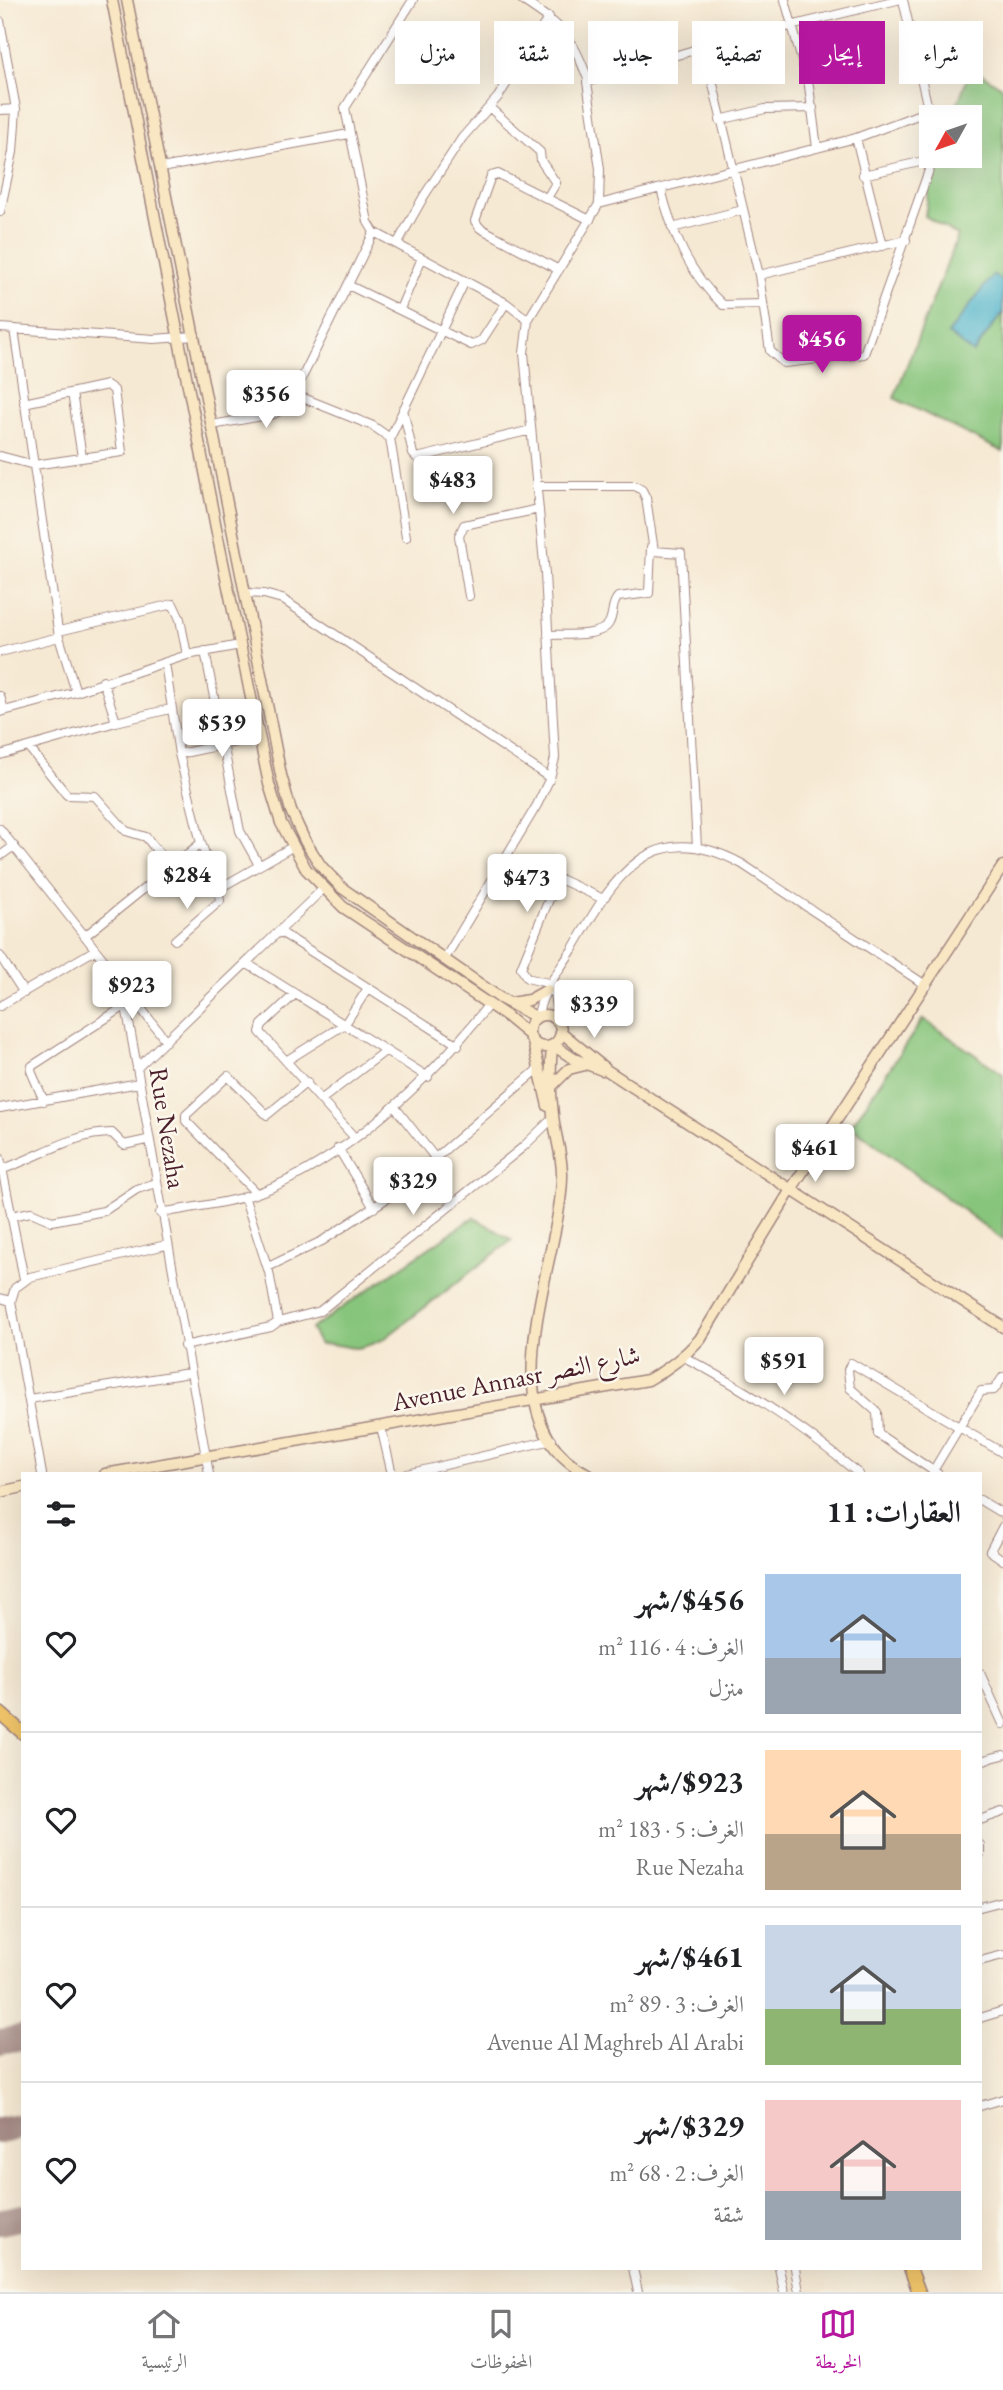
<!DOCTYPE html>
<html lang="ar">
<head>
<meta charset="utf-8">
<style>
  body { margin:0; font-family:"EB Garamond",Amiri,serif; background:#f2f2f2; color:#202124; direction:rtl; height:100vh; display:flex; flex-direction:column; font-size:26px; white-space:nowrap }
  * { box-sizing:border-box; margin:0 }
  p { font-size:23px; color:#757577 }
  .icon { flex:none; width:38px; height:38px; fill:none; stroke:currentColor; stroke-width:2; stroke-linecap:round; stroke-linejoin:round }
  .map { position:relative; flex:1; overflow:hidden; direction:ltr }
  .details { position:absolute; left:21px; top:1472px; width:961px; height:798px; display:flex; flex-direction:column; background:#fff; border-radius:0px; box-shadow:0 7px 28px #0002; direction:rtl }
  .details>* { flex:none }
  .hud { position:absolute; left:21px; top:21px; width:962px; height:63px; direction:rtl; display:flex; gap:14px }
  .needle { width:46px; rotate:230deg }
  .controls { position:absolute; left:919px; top:105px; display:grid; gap:14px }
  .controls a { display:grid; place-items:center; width:63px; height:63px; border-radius:0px; background:#fff; box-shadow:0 7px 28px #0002; font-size:35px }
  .price { position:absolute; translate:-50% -60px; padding:0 16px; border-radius:7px; background:#fff; color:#222; font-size:23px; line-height:46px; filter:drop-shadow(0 2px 4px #0008) }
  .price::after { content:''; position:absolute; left:50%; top:42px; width:21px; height:16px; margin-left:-10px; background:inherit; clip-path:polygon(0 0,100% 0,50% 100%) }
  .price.selected { background:#b5179e; color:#fff }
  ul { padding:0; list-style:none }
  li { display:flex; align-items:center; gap:21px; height:175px; padding:0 21px }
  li+li { border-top:2px solid #e0e0e0 }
  li span { display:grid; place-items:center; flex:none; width:196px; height:140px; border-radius:0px; color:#555 }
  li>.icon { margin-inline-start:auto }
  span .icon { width:84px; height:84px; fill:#fffc; stroke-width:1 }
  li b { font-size:30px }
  h2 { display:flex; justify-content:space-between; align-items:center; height:84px; padding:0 21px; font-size:30px }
  .tag { padding:0 24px; border-radius:0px; background:#fff; box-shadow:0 7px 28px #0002; font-size:24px; line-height:63px }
  .tag.selected { background:#b5179e; color:#fff }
  .menu { display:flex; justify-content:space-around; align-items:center; height:98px; border-top:2px solid #e0e0e0; background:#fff; font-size:19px; color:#757577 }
  .menu a { display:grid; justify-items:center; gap:4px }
  .menu .selected { color:#b5179e }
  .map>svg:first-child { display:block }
</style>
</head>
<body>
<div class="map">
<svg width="1003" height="2292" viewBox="0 0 1003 2292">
  <rect width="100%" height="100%" fill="#fbf7ec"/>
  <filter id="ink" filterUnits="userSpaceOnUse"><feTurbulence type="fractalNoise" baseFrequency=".0143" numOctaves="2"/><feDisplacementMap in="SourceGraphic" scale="14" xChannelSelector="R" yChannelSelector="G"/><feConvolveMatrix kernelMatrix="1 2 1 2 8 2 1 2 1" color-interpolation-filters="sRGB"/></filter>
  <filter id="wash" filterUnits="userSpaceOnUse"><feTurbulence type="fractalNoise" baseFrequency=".00686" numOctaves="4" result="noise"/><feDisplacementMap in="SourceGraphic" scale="28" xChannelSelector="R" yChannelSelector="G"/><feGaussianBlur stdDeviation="1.57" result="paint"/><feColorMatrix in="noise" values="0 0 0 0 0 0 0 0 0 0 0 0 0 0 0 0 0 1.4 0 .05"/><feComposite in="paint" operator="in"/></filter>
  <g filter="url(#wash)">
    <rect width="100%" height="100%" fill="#f6e9d3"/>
    <path fill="#87c57b" stroke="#687253" stroke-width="2" d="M971 67 1003 88V452L894 398 958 236 925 216 930 183 940 156H970V117H953Z
      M923 1019 1003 1074V1240L851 1126Z
      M474 1217 512 1240 384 1339C375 1343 365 1348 355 1348 340 1347 337 1342 320 1345L311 1329Z"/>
    <path fill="#4bb2ca" stroke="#4a687a" stroke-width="2" d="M993 275 1003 282V312L973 353 948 334Z"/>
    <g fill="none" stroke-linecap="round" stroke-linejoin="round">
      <path stroke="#a0847f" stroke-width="26" d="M0 2042 23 2038
        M0 2131 23 2126
        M0 2222 23 2217"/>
    </g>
  </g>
  <g filter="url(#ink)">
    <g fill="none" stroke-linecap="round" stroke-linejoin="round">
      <defs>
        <path id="street" d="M413 0 345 108 368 222 374 232 506 303 528 320
          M522 0C564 28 570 33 588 79
          M785 0 809 86 817 148
          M903 0 930 117
          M0 21 16 109 13 152 0 212
          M704 47 759 275 770 351 784 363 864 354 934 156
          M490 108 540 152 541 161 556 183 547 198
          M0 110 16 109
          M720 120 765 109 813 108
          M856 138 883 246
          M161 168 349 134
          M863 175 933 159
          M661 189C672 233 689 274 723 305L761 304
          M599 204 856 138 923 113 931 118
          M672 228 743 210
          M397 244 424 196 462 138 498 97 549 17
          M559 270 480 228 475 221 491 176 498 174 590 220
          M759 275 906 240
          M348 285 471 345 482 340 506 303
          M400 309 422 258
          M0 328 154 339 195 336
          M14 329 59 637 76 692
          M72 393 82 457
          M296 395 373 426 390 438 406 537
          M403 409 413 454 417 458 531 430
          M212 425 274 414 288 406 374 232
          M390 438 465 281
          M0 456 34 465 122 452 114 390 107 385 24 403
          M536 486H635L642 490 646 498 654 551 681 553 697 847
          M245 593 264 594 282 599 550 778
          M469 596 459 536 464 525 539 509
          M59 631 173 604 180 619 187 655
          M548 635C563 634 601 638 609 623 614 614 611 604 618 597L649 593 651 547
          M205 651 240 831 259 865
          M0 652 59 637
          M165 663 179 754 201 843
          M0 696 4 710
          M0 712 76 692 187 655 240 645
          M116 722 170 709
          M30 749 67 795 95 796 126 831 146 837 171 868
          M179 754 259 737
          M0 755 116 722 103 681
          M0 829 122 983 209 1474
          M0 856 14 846
          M279 931 458 1045
          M85 936 201 843 218 889 292 847
          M175 940 220 901 218 889
          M0 956 24 993
          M444 960 537 805 550 778 555 758 545 574 524 353 528 320 599 204 600 169 587 82 704 47 897 0
          M246 963 428 1077
          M552 984 527 978 521 968 556 882 562 880 601 898
          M552 984 560 1025
          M124 986 166 1041
          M295 994 262 1025 260 1032 354 1137
          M0 1006 95 950
          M538 1016C541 992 559 971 572 950 613 879 649 814 742 864L927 986
          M286 1061 345 1024 368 988
          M137 1068 323 889
          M322 1099 385 1051
          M44 1101 31 1071 32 1066 125 1006
          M394 1106 436 1159
          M0 1108 139 1083
          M338 1148 374 1208
          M0 1158 24 1279
          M0 1170C38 1158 71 1133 112 1133L124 1145 147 1140
          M256 1193 186 1121V1115L228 1076 267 1115 307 1082
          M160 1213C192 1207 224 1204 255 1194 344 1163 433 1077 489 1004
          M11 1216 31 1212 52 1221 104 1211 137 1189 156 1183
          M268 1267 322 1241 395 1193 537 1070
          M0 1298 11 1301
          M278 1322 320 1311 523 1147 553 1118
          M184 1346 271 1327 278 1322 269 1272 244 1196
          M684 1357C748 1390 804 1428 859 1474
          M29 1399 189 1373
          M381 1427 392 1474
          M933 1471 981 1391 994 1390 1003 1377
          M42 1474 11 1301 15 1288 30 1277 166 1245
          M407 1474 552 1440
          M938 1474 878 1434 877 1412 850 1388 848 1370 851 1363 1003 1453
          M980 1500 1003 1514
          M1003 1526 990 1551 1003 1560
          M980 1673 1003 1724
          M980 1761 1003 1755
          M980 1820 1003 1812
          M980 1845V1854
          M980 1907 1003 1901
          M980 1961 1003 1955
          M980 2018 1003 2011
          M980 2106 1003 2099
          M633 2268 638 2292
          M779 2268 784 2292
          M795 2268 799 2292"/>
        <path id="secondary" d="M112 0 220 548 269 784 281 823 306 869 343 907 505 1015 528 1034
          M127 0 281 775 291 811 305 841 321 866 342 888 500 998 536 1017
          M511 1003 529 1000 547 990
          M529 1031a16 16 0 1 1 32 0a16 16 0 1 1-32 0Z
          M561 1032 608 1071 1003 1327
          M533 1042 548 1106
          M553 1045 574 1059 602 1070
          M552 1046C550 1069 550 1093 553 1115 555 1136 563 1157 562 1178 560 1263 482 1421 588 1474
          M551 1087 569 1069 585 1065
          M105 1474 648 1380C669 1369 684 1357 700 1339L792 1188 1003 866
          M0 1492 23 1487"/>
        <path id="primary" d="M0 1713 23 1733
          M910 2268 919 2292"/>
      </defs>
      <use href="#street" stroke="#a0847f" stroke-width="10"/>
      <use href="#secondary" stroke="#a0847f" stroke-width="13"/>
      <use href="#primary" stroke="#a0847f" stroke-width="15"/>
      <use href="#street" stroke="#fff" stroke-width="8"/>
      <use href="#secondary" stroke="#f9e7c3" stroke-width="10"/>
      <use href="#primary" stroke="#f0c469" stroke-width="12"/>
    </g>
  </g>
  <g text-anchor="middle" stroke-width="5" stroke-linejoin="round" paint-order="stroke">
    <g font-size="26" fill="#4a1f2b" stroke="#fbf7ec">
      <text transform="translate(168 1128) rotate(81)" y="9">Rue Nezaha</text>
      <text transform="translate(516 1378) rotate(-11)" y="9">Avenue Annasr شارع النصر</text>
    </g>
  </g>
</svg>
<div class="controls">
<a><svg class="needle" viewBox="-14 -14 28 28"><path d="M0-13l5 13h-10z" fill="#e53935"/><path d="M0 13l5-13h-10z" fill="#757577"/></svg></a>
</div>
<b class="price selected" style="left:822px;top:375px">$456</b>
<b class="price" style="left:266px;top:430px">$356</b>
<b class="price" style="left:453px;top:516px">$483</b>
<b class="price" style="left:222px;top:759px">$539</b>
<b class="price" style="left:187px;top:911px">$284</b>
<b class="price" style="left:527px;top:914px">$473</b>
<b class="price" style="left:132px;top:1021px">$923</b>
<b class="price" style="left:594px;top:1040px">$339</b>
<b class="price" style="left:815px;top:1184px">$461</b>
<b class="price" style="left:413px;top:1217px">$329</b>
<b class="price" style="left:784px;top:1397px">$591</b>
<div class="hud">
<a class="tag">شراء</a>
<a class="tag selected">إيجار</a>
<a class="tag">تصفية</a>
<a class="tag">جديد</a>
<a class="tag">شقة</a>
<a class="tag">منزل</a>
</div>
<section class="details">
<h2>العقارات: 11<svg class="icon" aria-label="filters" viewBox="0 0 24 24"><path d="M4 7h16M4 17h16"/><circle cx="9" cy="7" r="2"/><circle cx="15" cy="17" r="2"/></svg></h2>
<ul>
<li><span style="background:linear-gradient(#a9c7e8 60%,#9aa5b1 0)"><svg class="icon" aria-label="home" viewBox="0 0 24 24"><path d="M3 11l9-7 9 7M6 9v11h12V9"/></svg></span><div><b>$456/شهر</b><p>الغرف: 4 · 116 m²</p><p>منزل</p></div><svg class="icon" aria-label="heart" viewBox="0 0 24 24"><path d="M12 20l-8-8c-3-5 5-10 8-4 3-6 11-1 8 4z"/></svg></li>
<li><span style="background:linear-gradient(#ffd9b3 60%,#b9a48a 0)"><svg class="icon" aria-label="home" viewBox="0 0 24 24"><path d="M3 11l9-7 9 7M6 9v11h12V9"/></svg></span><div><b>$923/شهر</b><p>الغرف: 5 · 183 m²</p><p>Rue Nezaha</p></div><svg class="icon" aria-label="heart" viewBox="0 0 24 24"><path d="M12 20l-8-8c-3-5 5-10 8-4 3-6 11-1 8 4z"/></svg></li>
<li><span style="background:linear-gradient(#c9d6e8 60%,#8fb573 0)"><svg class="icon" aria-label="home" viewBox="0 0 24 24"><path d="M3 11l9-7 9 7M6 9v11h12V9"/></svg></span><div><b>$461/شهر</b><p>الغرف: 3 · 89 m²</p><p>Avenue Al Maghreb Al Arabi</p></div><svg class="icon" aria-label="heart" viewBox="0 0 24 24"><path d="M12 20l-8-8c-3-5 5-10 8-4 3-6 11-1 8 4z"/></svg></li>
<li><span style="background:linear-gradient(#f6c9c9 65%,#9aa5b1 0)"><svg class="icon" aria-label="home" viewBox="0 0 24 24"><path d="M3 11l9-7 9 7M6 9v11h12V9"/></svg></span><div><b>$329/شهر</b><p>الغرف: 2 · 68 m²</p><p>شقة</p></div><svg class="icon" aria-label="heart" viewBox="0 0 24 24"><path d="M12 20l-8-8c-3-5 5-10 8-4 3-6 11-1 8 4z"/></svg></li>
</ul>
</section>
</div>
<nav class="menu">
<a class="selected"><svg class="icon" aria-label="map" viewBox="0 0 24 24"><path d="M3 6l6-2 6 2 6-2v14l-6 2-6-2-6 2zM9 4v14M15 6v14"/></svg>الخريطة</a>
<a><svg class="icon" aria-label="saved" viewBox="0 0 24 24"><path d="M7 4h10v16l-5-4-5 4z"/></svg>المحفوظات</a>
<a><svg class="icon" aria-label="home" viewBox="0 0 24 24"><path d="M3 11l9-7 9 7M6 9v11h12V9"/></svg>الرئيسية</a>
</nav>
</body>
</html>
